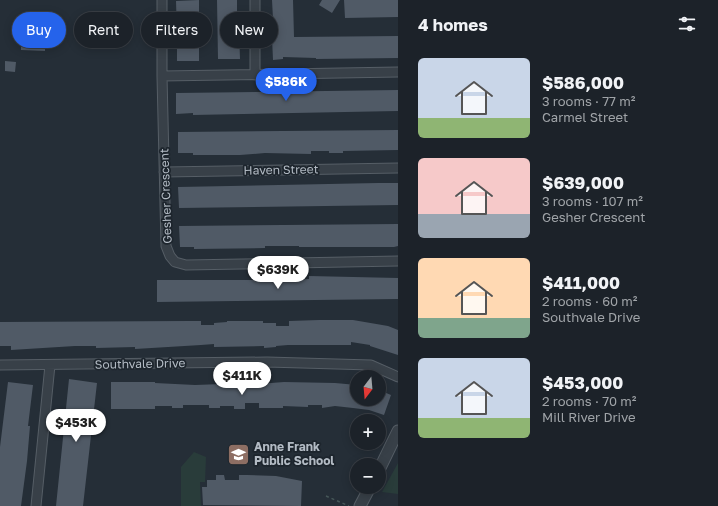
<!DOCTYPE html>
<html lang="en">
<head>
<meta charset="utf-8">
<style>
  body { margin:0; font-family:"Golos Text",sans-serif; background:#252a31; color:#f1f3f6; height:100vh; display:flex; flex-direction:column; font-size:15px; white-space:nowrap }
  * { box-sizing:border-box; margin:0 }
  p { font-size:13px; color:#a0a4a8 }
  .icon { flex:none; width:22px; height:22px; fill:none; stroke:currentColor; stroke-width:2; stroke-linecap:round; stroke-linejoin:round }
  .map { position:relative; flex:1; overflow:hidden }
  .panel { display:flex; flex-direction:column; background:#1c2229; width:320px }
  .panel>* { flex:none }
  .top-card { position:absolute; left:12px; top:12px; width:326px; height:36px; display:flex; gap:8px }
  .needle { width:26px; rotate:196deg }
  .buttons { position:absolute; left:350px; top:370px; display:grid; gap:8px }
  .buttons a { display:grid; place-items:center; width:36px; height:36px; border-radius:50%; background:#1c2229; box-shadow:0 2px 10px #0003,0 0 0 1px #3a3f46; font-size:20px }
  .price { position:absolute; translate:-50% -34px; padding:0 9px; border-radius:14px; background:#fff; color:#222; font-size:13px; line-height:26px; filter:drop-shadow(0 1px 2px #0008) }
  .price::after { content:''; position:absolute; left:50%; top:24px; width:12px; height:9px; margin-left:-6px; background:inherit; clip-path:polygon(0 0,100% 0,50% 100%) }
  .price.selected { background:#2563eb; color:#fff }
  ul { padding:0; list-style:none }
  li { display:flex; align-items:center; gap:12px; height:100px; padding:0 20px }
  li span { display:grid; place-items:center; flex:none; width:112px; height:80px; border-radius:6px; color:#555 }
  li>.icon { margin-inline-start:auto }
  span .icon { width:48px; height:48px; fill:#fffc; stroke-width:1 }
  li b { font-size:17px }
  h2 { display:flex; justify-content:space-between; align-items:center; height:48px; padding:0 20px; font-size:17px }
  .pill { padding:0 14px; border-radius:18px; background:#1c2229; box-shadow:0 2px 10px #0003,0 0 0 1px #3a3f46; font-size:14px; line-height:36px }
  .pill.selected { background:#2563eb; color:#fff }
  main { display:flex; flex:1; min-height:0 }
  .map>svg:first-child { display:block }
</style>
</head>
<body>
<main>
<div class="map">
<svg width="398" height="506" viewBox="0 0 398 506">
  <rect width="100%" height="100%" fill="#252e37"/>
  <path fill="#293c3a" d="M194 452 206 457 205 482H200L201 506H181V467Z
    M398 463V494L382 492Z"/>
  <path fill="#505a66" d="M199 0V61H177V48H182L181 35H177L176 1Z
    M217 0H237V29H239L240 59H218Z
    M272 0H293L294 37 398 36V58L316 59V58L283 57V59L273 60 272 38H274Z
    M322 0H340L332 13 319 5Z
    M344 0H398V17L345 18Z
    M21 41H45V51L21 50Z
    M5 61 16 62 15 72 5 71Z
    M398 90V111L193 115V113L176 114V93Z
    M398 130V150L343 151V153H329V151H311V154L265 153 240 155H193V153H178V132Z
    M378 183H398V205L179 208 178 187Z
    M398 224V246L394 247H299V246H265V248L194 249V247H180L179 226Z
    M309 276 398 278V299L157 302V280H291L309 279Z
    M319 320H353L388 326 398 330V355L370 346V345L351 342V345H288L276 346V347L264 348V346L214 347V344L201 345 135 349V347L96 348V346H75L11 350V346H0V322L186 321H201V325H214V323L227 322V321H263V323H276V326H289V321Z
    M69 379 97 383 83 506H56Z
    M8 382 33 385 28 426H30L27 461 21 506H0V447Z
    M111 382H155V383L195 385 222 384V382L258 384 284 382 335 383 357 385V399H379V390L391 395 384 415 369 410 353 408 335 406 322 408V405H308V407L283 406V408H259V403H245V409H234V406H220V408H209V405H183V408H172V406H155V409H111Z
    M216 475H224L225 480H239V475H247L276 476 302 481 301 506 203 505 202 487H207V480H216Z"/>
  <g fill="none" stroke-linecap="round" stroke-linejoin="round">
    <defs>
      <path id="minor" d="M162 0V76L166 246 170 256 175 262 186 265 398 261
        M255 75V0
        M162 76 398 72
        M164 172 398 168
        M0 365 267 362 371 365 398 377
        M36 506 50 365"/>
      <path id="tertiary" d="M379 470 398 431
        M360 506 370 487"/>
    </defs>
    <use href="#minor" stroke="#565e66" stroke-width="11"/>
    <use href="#tertiary" stroke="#565e66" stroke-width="13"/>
    <path stroke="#465758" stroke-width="1.5" stroke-dasharray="3 3" stroke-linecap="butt" d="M326 496 349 506"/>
    <use href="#minor" stroke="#384048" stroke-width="9"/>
    <use href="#tertiary" stroke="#384048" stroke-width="11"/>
  </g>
  <defs>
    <symbol id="school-square" viewBox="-11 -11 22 22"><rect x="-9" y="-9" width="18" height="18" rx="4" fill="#8d6e63" stroke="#1d252d"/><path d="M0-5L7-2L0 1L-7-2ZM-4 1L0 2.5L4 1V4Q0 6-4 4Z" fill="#fff"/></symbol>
  </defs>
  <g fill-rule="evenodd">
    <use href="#school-square" x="226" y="442" width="25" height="25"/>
  </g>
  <g text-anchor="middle" stroke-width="3.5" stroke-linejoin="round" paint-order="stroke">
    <g font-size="12" fill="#b3bbc4" stroke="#1d252d">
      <text transform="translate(281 170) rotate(-1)" y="4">Haven Street</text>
      <text transform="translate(166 196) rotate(-92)" y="4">Gesher Crescent</text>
      <text transform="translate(140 364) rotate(-1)" y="4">Southvale Drive</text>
    </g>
    <g font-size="12" font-weight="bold" fill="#b3bbc4" stroke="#1d252d" text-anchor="start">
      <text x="254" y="451">Anne Frank<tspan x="254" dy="14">Public School</tspan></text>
    </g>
  </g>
</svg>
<div class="buttons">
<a><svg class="needle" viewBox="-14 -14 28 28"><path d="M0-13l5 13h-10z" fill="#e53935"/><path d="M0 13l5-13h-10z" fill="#a0a4a8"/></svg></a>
<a>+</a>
<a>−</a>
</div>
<b class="price selected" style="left:286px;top:102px">$586K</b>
<b class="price" style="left:278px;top:290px">$639K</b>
<b class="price" style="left:242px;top:396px">$411K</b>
<b class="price" style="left:76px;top:443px">$453K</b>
<div class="top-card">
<a class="pill selected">Buy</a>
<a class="pill">Rent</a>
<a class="pill">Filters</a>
<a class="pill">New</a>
</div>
</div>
<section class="panel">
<h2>4 homes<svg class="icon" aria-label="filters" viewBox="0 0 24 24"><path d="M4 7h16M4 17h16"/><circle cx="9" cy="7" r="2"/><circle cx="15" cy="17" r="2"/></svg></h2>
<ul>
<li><span style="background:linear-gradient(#c9d6e8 75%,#8fb573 0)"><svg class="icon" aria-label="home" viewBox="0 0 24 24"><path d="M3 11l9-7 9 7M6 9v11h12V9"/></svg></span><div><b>$586,000</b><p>3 rooms · 77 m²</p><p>Carmel Street</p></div></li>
<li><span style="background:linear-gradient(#f6c9c9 70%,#9aa5b1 0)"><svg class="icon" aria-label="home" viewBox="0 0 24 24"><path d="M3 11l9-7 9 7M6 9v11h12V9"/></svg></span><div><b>$639,000</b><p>3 rooms · 107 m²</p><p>Gesher Crescent</p></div></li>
<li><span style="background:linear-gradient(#ffd9b3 75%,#7fa58c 0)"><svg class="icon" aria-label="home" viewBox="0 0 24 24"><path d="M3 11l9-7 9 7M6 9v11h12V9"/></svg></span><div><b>$411,000</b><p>2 rooms · 60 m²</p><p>Southvale Drive</p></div></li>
<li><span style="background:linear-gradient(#c9d6e8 75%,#8fb573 0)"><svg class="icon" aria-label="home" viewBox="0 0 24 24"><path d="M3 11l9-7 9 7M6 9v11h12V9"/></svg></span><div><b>$453,000</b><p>2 rooms · 70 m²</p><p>Mill River Drive</p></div></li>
</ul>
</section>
</main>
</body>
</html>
